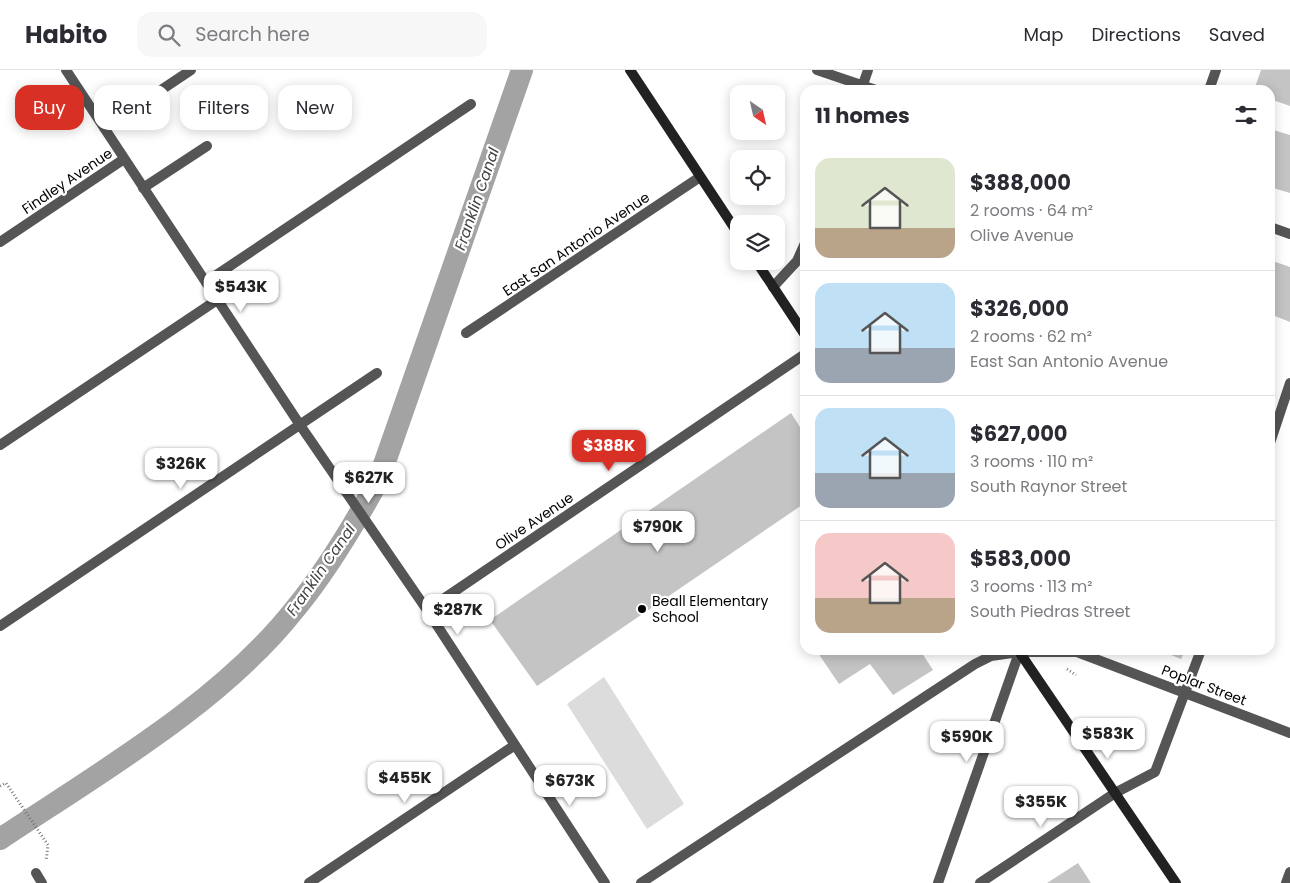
<!DOCTYPE html>
<html lang="en">
<head>
<meta charset="utf-8">
<style>
  body { margin:0; font-family:Poppins,sans-serif; background:#f7f7f7; color:#2b2b33; height:100vh; display:flex; flex-direction:column; font-size:19px; white-space:nowrap }
  * { box-sizing:border-box; margin:0 }
  p { font-size:16px; color:#7c7c81 }
  .icon { flex:none; width:28px; height:28px; fill:none; stroke:currentColor; stroke-width:2; stroke-linecap:round; stroke-linejoin:round }
  .map { position:relative; flex:1; overflow:hidden }
  .panel { position:absolute; left:800px; top:15px; width:475px; height:570px; display:flex; flex-direction:column; background:#fff; border-radius:15px; box-shadow:0 2px 12px #0003 }
  .panel>* { flex:none }
  .guide { position:absolute; left:15px; top:15px; width:475px; height:45px; display:flex; gap:10px }
  .needle { width:32px; rotate:146deg }
  .controls { position:absolute; left:730px; top:15px; display:grid; gap:10px }
  .controls a { display:grid; place-items:center; width:55px; height:55px; border-radius:10px; background:#fff; box-shadow:0 2px 12px #0003; font-size:25px }
  .price { position:absolute; translate:-50% -42px; padding:0 11px; border-radius:10px; background:#fff; color:#222; font-size:16px; line-height:32px; filter:drop-shadow(0 1px 2px #0008) }
  .price::after { content:''; position:absolute; left:50%; top:30px; width:15px; height:11px; margin-left:-8px; background:inherit; clip-path:polygon(0 0,100% 0,50% 100%) }
  .price.current { background:#d93025; color:#fff }
  ul { padding:0; list-style:none }
  li { display:flex; align-items:center; gap:15px; height:125px; padding:0 15px }
  li+li { border-top:1px solid #e1e1e2 }
  li span { display:grid; place-items:center; flex:none; width:140px; height:100px; border-radius:15px; color:#555 }
  li>.icon { margin-inline-start:auto }
  span .icon { width:60px; height:60px; fill:#fffc; stroke-width:1 }
  li b { font-size:21px }
  h2 { display:flex; justify-content:space-between; align-items:center; height:60px; padding:0 15px; font-size:21px }
  .chip { padding:0 18px; border-radius:15px; background:#fff; box-shadow:0 2px 12px #0003; font-size:18px; line-height:45px }
  .chip.current { background:#d93025; color:#fff }
  header { display:flex; align-items:center; gap:30px; box-sizing:border-box; height:70px; padding:0 25px; background:#fff; border-bottom:1px solid #e1e1e2 }
  header strong { font-size:24px }
  nav { display:flex; gap:28px; margin-inline-start:auto; font-size:18px }
  .search { width:350px; height:45px; background:#f7f7f7; display:flex; align-items:center; gap:12px; box-sizing:border-box; padding:0 18px; border-radius:15px; color:#7c7c81; font-size:19px }
  .map>svg:first-child { display:block }
</style>
</head>
<body>
<header>
<strong>Habito</strong>
<div class="search"><svg class="icon" aria-label="search" viewBox="0 0 24 24"><circle cx="10" cy="10" r="6"/><path d="M15 15l6 6"/></svg>Search here</div>
<nav><a>Map</a><a>Directions</a><a>Saved</a></nav>
</header>
<div class="map">
<svg width="1290" height="813" viewBox="0 0 1290 813">
  <rect width="100%" height="100%" fill="#fff"/>
  <path fill="#dcdcdc" d="M604 607 684 734 647 759 567 634Z"/>
  <g fill="none" stroke-linecap="round" stroke-linejoin="round">
    <path stroke="#a3a3a3" stroke-width="22" d="M0 769C99 703 221 633 295 539 328 499 354 455 379 409L522 0"/>
  </g>
  <path fill="#c4c4c4" d="M1261 0H1290V36L1270 29V20H1254Z
    M1270 59 1290 65V123L1270 117Z
    M1270 190 1290 197V252L1270 244Z
    M791 343 805 365V433L537 616 490 550Z
    M816 580H920L933 600 893 625 870 594 839 614Z
    M1159 580H1185L1181 589Z
    M1078 793 1091 813H1047Z"/>
  <g fill="none" stroke-linecap="round" stroke-linejoin="round">
    <path stroke="#777" stroke-width="3" stroke-dasharray="1 2.5" stroke-linecap="butt" d="M1067 599 1076 605
      M0 716 6 713 48 775 46 791"/>
    <path stroke="#555" stroke-width="10" d="M143 118 207 76
      M206 212 471 34
      M1270 373 1290 313
      M0 375 217 230
      M1115 723 1155 702 1201 580
      M641 813 975 594 991 586 1019 582"/>
    <path stroke="#555" stroke-width="10" d="M66 0 300 355 427 540 605 813
      M817 0 876 20
      M861 20 868 0
      M104 58 191 0
      M1270 157 1290 164
      M0 172 124 89
      M773 217 797 191 805 173
      M466 263 700 107
      M427 540 805 284
      M0 556 377 303
      M1019 582H1077L1290 663
      M36 803 42 813
      M309 813 515 675
      M980 813 1115 723
      M1286 813 1290 802"/>
    <path stroke="#555" stroke-width="10" d="M1209 20 1216 0
      M938 813 1020 580"/>
    <path stroke="#222" stroke-width="10" d="M630 0 739 165
      M756 191 805 265
      M1018 580 1176 813"/>
  </g>
  <circle fill="#000" stroke="#fff" stroke-width="2" cx="642" cy="539" r="5"/>
  <g text-anchor="middle" stroke-width="4.5" stroke-linejoin="round" paint-order="stroke">
    <g font-size="14" fill="#000" stroke="#fff">
      <text transform="translate(67 111) rotate(-34)" y="5">Findley Avenue</text>
      <text transform="translate(576 174) rotate(-34)" y="5">East San Antonio Avenue</text>
      <text transform="translate(534 451) rotate(-34)" y="5">Olive Avenue</text>
      <text transform="translate(1204 615) rotate(21)" y="5">Poplar Street</text>
    </g>
    <g font-size="14" fill="#000" stroke="#fff" text-anchor="start">
      <text x="652" y="536">Beall Elementary<tspan x="652" dy="16">School</tspan></text>
    </g>
    <g font-size="15" font-style="italic" fill="#444" stroke="#fff">
      <text transform="translate(477 129) rotate(-71)" y="5">Franklin Canal</text>
      <text transform="translate(321 500) rotate(-55)" y="5">Franklin Canal</text>
    </g>
  </g>
</svg>
<div class="controls">
<a><svg class="needle" viewBox="-14 -14 28 28"><path d="M0-13l5 13h-10z" fill="#e53935"/><path d="M0 13l5-13h-10z" fill="#7c7c81"/></svg></a>
<a><svg class="icon" aria-label="locate" viewBox="0 0 24 24"><circle cx="12" cy="12" r="6"/><path d="M12 2v4M12 18v4M2 12h4M18 12h4"/></svg></a>
<a><svg class="icon" aria-label="layers" viewBox="0 0 24 24"><path d="M12 4l9 5-9 5-9-5zM3 14l9 5 9-5"/></svg></a>
</div>
<b class="price" style="left:241px;top:243px">$543K</b>
<b class="price current" style="left:609px;top:402px">$388K</b>
<b class="price" style="left:181px;top:420px">$326K</b>
<b class="price" style="left:369px;top:434px">$627K</b>
<b class="price" style="left:658px;top:483px">$790K</b>
<b class="price" style="left:458px;top:566px">$287K</b>
<b class="price" style="left:1108px;top:690px">$583K</b>
<b class="price" style="left:967px;top:693px">$590K</b>
<b class="price" style="left:405px;top:734px">$455K</b>
<b class="price" style="left:570px;top:737px">$673K</b>
<b class="price" style="left:1041px;top:758px">$355K</b>
<div class="guide">
<a class="chip current">Buy</a>
<a class="chip">Rent</a>
<a class="chip">Filters</a>
<a class="chip">New</a>
</div>
<section class="panel">
<h2>11 homes<svg class="icon" aria-label="filters" viewBox="0 0 24 24"><path d="M4 7h16M4 17h16"/><circle cx="9" cy="7" r="2"/><circle cx="15" cy="17" r="2"/></svg></h2>
<ul>
<li><span style="background:linear-gradient(#dfe7d0 70%,#b9a48a 0)"><svg class="icon" aria-label="home" viewBox="0 0 24 24"><path d="M3 11l9-7 9 7M6 9v11h12V9"/></svg></span><div><b>$388,000</b><p>2 rooms · 64 m²</p><p>Olive Avenue</p></div></li>
<li><span style="background:linear-gradient(#bfe0f5 65%,#9aa5b1 0)"><svg class="icon" aria-label="home" viewBox="0 0 24 24"><path d="M3 11l9-7 9 7M6 9v11h12V9"/></svg></span><div><b>$326,000</b><p>2 rooms · 62 m²</p><p>East San Antonio Avenue</p></div></li>
<li><span style="background:linear-gradient(#bfe0f5 65%,#9aa5b1 0)"><svg class="icon" aria-label="home" viewBox="0 0 24 24"><path d="M3 11l9-7 9 7M6 9v11h12V9"/></svg></span><div><b>$627,000</b><p>3 rooms · 110 m²</p><p>South Raynor Street</p></div></li>
<li><span style="background:linear-gradient(#f6c9c9 65%,#b9a48a 0)"><svg class="icon" aria-label="home" viewBox="0 0 24 24"><path d="M3 11l9-7 9 7M6 9v11h12V9"/></svg></span><div><b>$583,000</b><p>3 rooms · 113 m²</p><p>South Piedras Street</p></div></li>
</ul>
</section>
</div>
</body>
</html>
